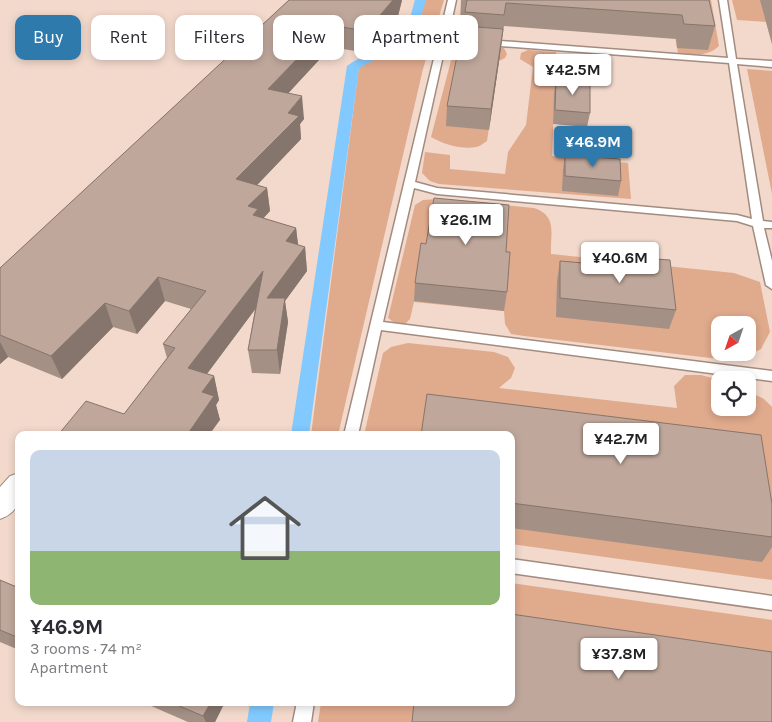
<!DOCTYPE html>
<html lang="en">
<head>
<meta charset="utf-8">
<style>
  body { margin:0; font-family:Karla,sans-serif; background:#f7f7f7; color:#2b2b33; height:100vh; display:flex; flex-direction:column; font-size:19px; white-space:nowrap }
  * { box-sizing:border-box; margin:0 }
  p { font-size:16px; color:#7c7c81 }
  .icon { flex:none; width:28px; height:28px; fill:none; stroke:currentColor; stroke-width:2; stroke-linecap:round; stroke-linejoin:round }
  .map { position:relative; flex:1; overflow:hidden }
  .sheet { position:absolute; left:15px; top:431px; width:500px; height:275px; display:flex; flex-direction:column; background:#fff; border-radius:10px; box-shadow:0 2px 8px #0003 }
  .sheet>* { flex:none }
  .banner { position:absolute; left:15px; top:15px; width:500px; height:45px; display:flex; gap:10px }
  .needle { width:32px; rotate:220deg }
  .tools { position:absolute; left:711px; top:316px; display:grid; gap:10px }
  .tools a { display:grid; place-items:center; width:45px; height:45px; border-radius:10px; background:#fff; box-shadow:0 2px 8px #0003; font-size:25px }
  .price { position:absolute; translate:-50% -42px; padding:0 11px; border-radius:5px; background:#fff; color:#222; font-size:16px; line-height:32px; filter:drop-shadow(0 1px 2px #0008) }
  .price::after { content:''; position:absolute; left:50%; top:30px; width:15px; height:11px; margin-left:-8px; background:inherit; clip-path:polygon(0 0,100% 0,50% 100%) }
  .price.selected { background:#2e7aad; color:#fff }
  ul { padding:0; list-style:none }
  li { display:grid; align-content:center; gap:10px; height:265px; padding:0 15px }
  li span { display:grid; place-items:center; height:155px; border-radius:10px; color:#555 }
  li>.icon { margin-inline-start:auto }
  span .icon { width:90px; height:90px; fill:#fffc; stroke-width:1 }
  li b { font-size:21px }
  .pill { padding:0 18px; border-radius:10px; background:#fff; box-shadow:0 2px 8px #0003; font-size:18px; line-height:45px }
  .pill.selected { background:#2e7aad; color:#fff }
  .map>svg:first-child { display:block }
</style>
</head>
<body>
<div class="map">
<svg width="772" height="722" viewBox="0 0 772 722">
  <rect width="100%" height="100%" fill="#f2d9cc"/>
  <path fill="#e0aa8d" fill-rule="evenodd" d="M425 0H444L423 69 338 435H311L359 67C372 59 411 46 416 34 420 24 422 11 425 0Z
    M652 0H711L719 46C707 57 693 55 678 53L669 1Z
    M732 0H772V44L766 22 737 20Z
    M461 44 504 48 507 54 505 58 499 61 487 141C484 143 479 147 476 147 463 150 442 144 431 137L454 49Z
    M528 50 556 52 552 156 628 163 631 199 439 184 430 181 422 173 425 152 450 155V169L505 174 508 152 526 125 533 67 520 59 521 53Z
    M747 69 772 71V194Z
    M436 199 534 208C558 216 550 234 551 254L734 273 760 282 770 332 761 349 743 358 719 359 524 336 511 334 505 324 504 311 414 302 410 319 404 325 395 323 388 318 415 205 423 200ZM720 325H748V352H720Z
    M408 343 494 352 508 357 515 368 511 378 499 388 677 408 674 386 685 375H701L720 380V408H748V391L764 399 772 407V580L511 544V435H364L383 353 391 347Z
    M511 583 772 620V722H318L321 703 511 702Z"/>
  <path fill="#81c9fe" d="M415 0H426L416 33 403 44 359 68 309 435H291L347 66C361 55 398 43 405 31 410 22 412 9 415 0Z
    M250 703H274L271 722H247Z"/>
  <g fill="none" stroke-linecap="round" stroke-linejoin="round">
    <defs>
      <path id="lane" d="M448 0H456L448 37 728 58 719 0H727L736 59 772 61V67L737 64 763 221 772 222V228H764L772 261V289L766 285 753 226 737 221 437 194 414 188 383 322 772 371V381L381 330 358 435H344ZM446 42 729 63 752 219 737 215 437 188 415 182Z
        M511 559 772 596V610L511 573Z
        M297 702H314L311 722H293Z"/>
      <path id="street" d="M19 473C19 494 24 510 0 519V487L10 476Z"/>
    </defs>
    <use href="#lane" stroke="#a38b7f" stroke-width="3"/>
    <use href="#street" stroke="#a38b7f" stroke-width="2"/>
    <use href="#lane" fill="#fff" fill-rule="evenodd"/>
    <use href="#street" fill="#fff" fill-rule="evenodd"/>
  </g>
  <path fill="#a49085" d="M289 0H402L398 16 377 42 369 41 355 51 331 47 288 93 304 119 300 124 301 139 257 185 267 188 270 211 263 218 296 228 298 245 305 247 307 271 285 301 288 322 280 374 252 373 248 350 255 309 207 374 214 376 219 400 216 405 220 420 124 414 167 358 163 344 191 309 165 301 137 334 113 327 62 379 8 357 0 364V268Z
    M461 0H709L715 26 708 50 677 48 676 39 504 26 489 130 446 126 447 106 464 26V23H460Z
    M760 0H772V44Z
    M556 78 590 113 587 127 553 124 554 92Z
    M565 155 621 181 618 196 562 191 563 169Z
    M506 252 507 292 504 311 414 301 415 283Z
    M641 258 676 310 669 329 556 317 557 281 560 261 638 268Z
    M511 435 772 504V547L762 562 511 528Z
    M0 580 19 588V650L0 642Z
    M142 702H225L215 722H188Z"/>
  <path fill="#86756c" d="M393 0H402L398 16 377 42 376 20Z
    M368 19 369 41 355 51 354 29Z
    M330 25 331 47 271 112 268 89Z
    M503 29 501 48 489 130 491 109Z
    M302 96 304 119 300 124 301 139 240 203 236 179Z
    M267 188 270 211 260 222 256 239 248 206Z
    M296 228 299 252 286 241Z
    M305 247 307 271 285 301 288 322 280 374 277 350 267 298Z
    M263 271 266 295 194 391 188 368Z
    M158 277 165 301 137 334 129 311Z
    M105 303 113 327 62 379 51 356Z
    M0 342 8 357 0 364Z
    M214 376 219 400 216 405 220 420 209 435H187L202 392Z
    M211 702H225L215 722H206L203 716Z"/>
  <path fill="#bfa79b" stroke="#86756c" d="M289 0H393L376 20 368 19 354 29 330 25 268 89 302 96 288 113 299 116 236 179 267 188 248 206 258 209 253 215 296 228 286 241 305 247 267 298H285L277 350H248L263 271 188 368 214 376 202 392 214 396 187 435H58L86 401 124 414 175 348 163 344 206 291 158 277 129 311 105 303 51 356 0 335V268Z
    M467 0H709L715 26 684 24 682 15 506 3 504 15 465 12Z
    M463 26 503 29 491 109 447 106Z
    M556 78 590 81V113L555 110Z
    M565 155 620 159 621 181 565 176Z
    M434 198 509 205 506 252H510L507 292 415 283 421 243 426 244Z
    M641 258 670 260 676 310 560 298V261L642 268Z
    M427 394 761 435 772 504V537L511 503V435H421Z
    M0 580 19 588V638L0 630Z
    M511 614 772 652V722H412L414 702H511Z
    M170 702H211L203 716Z"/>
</svg>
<div class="tools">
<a><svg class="needle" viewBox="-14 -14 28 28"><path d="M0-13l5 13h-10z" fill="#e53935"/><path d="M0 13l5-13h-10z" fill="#7c7c81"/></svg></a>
<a><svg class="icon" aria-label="locate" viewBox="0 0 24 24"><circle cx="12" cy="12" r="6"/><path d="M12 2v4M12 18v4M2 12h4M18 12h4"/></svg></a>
</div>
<b class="price" style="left:573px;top:96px">¥42.5M</b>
<b class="price selected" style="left:593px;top:168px">¥46.9M</b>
<b class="price" style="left:466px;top:246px">¥26.1M</b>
<b class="price" style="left:620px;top:284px">¥40.6M</b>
<b class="price" style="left:621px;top:465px">¥42.7M</b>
<b class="price" style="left:619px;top:680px">¥37.8M</b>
<div class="banner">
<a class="pill selected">Buy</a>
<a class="pill">Rent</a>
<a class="pill">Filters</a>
<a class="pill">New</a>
<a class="pill">Apartment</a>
</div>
<section class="sheet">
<ul>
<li><span style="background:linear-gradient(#c9d6e8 65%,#8fb573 0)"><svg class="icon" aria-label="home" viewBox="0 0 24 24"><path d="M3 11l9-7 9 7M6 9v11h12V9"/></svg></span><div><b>¥46.9M</b><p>3 rooms · 74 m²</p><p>Apartment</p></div></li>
</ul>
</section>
</div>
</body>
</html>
